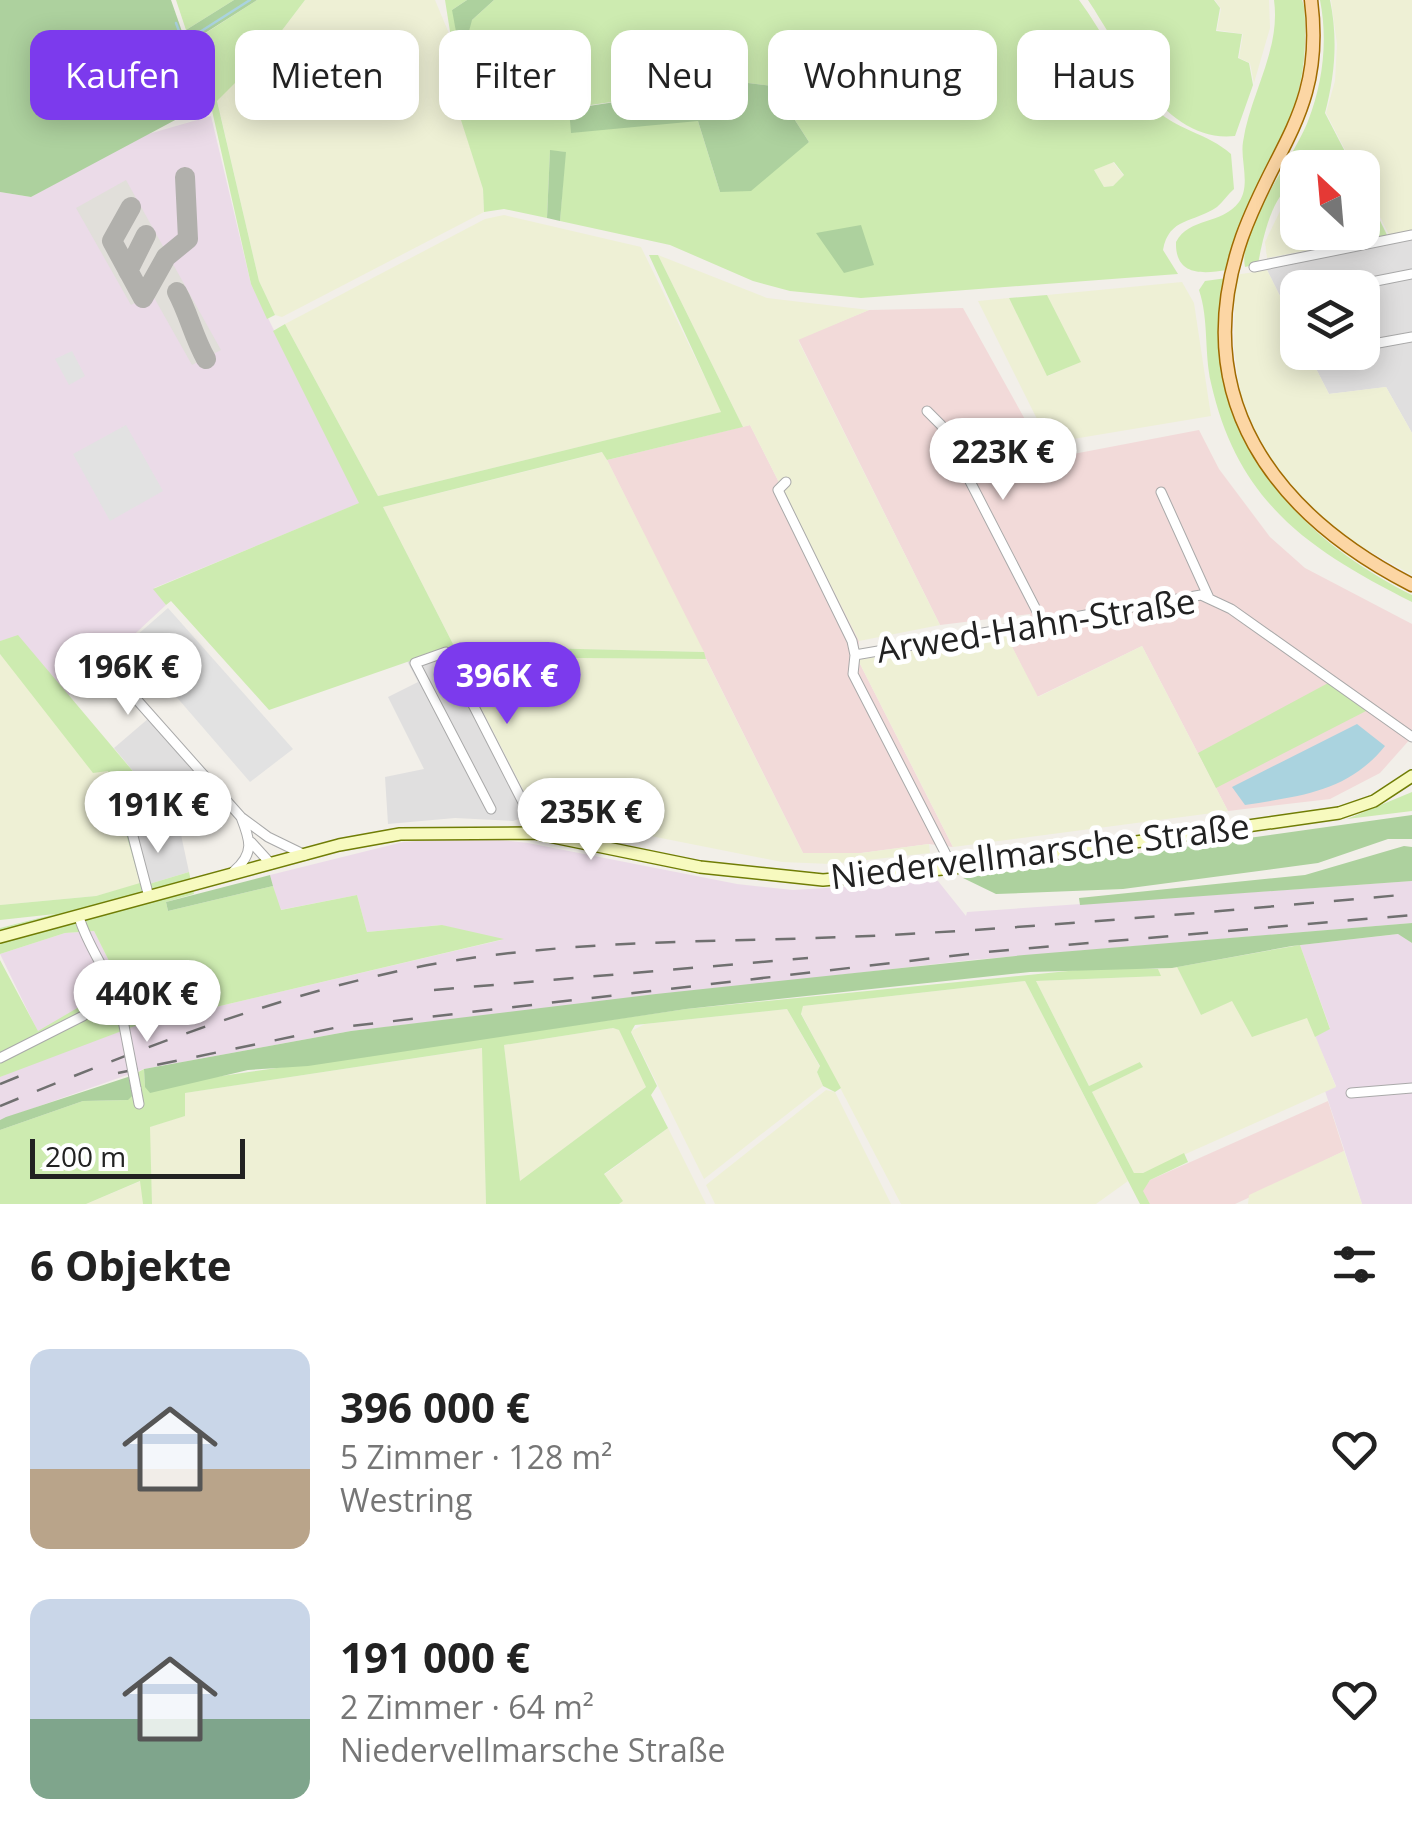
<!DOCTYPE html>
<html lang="de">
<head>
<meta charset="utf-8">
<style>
  body { margin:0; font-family:"Open Sans",sans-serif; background:#f6f6f6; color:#222; height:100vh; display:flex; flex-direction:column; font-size:38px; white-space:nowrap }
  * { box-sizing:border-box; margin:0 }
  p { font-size:32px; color:#767676 }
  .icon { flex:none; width:55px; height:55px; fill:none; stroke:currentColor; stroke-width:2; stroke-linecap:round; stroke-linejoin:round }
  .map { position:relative; height:1204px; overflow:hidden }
  .drawer { display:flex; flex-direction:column; background:#fff; flex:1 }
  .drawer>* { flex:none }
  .hud { position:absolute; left:30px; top:30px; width:1352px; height:90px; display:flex; gap:20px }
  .needle { width:65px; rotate:334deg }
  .fabs { position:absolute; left:1280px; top:150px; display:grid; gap:20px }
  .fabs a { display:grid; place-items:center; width:100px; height:100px; border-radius:20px; background:#fff; box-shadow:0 5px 25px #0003; font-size:50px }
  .scale { position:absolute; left:30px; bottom:25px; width:215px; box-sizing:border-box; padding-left:10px; border:5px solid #222; border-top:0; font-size:28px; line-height:35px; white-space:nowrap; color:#222; -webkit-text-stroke:8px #fff; paint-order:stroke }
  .price { position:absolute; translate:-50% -85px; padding:0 22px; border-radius:35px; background:#fff; color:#222; font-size:32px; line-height:65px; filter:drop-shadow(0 2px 5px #0008) }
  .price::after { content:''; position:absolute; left:50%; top:60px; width:30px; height:22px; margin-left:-15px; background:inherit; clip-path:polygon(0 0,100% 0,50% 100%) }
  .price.selected { background:#7c3aed; color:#fff }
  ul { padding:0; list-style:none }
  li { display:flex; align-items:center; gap:30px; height:250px; padding:0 30px }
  li span { display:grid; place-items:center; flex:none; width:280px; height:200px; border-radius:20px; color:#555 }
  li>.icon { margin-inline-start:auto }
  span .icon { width:120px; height:120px; fill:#fffc; stroke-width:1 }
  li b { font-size:42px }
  h2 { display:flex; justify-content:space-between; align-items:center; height:120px; padding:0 30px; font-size:42px }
  .tag { padding:0 35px; border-radius:20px; background:#fff; box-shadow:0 5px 25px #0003; font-size:35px; line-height:90px }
  .tag.selected { background:#7c3aed; color:#fff }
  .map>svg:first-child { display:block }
</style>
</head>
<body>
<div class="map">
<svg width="1412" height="1204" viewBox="0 0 1412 1204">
  <rect width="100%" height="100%" fill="#f2efe9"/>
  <path fill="#e0dfdf" d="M1412 231V433L1386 387 1329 394 1308 353 1362 352V288H1298L1297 330 1267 270V258Z
    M454 646 455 657 535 813 513 821 455 818 388 824 385 777 424 769 388 697 418 682 407 661Z
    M149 718 217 801 180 830 189 872 149 884 129 802 152 794 114 748Z"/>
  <path fill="#f2dad9" d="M963 308 1047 459 1199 430 1219 469 1270 537 1305 568 1412 624V737L1380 773 1330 799 1228 811 1142 646 1037 697 1006 635 1032 632 1030 614 940 625 798 339 869 310Z
    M750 425 859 641 858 660 953 847 929 844 861 853H803L607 460Z
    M1328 1101 1344 1151 1246 1199 1235 1204H1150L1142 1191 1150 1180Z"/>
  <path fill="#ebdbe8" d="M211 116 251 284 360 503 154 588 166 605 68 696 18 636 0 641V192L31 197 138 137Z
    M473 837 528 843 737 884 793 890 938 881 966 916 967 912 1412 881V923L971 960 351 1031 144 1069 0 1120V1077L36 1061 135 1026 501 940 441 925 367 932 357 895 280 910 273 886 270 875 403 842Z
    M94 931 120 983 38 1032 0 954 65 933Z
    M1399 934 1412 943V1204H1362L1325 1091 1336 1086 1315 1037 1330 1028 1300 945Z"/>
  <path fill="#e1dfda" d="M126 180 221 350 192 365 152 294 131 305 76 208Z"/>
  <path fill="#eef0d5" d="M305 0H435L448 31 456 69 447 73 483 189 484 212 282 317 275 315 259 281 217 100 264 54Z
    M1215 0H1269L1270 28 1254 83 1250 63 1239 58 1243 34 1217 30 1221 9Z
    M1331 0H1412V231L1389 235 1363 183 1362 168 1354 167 1326 113 1335 81 1337 44Z
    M1113 162 1124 176 1113 186 1104 187 1094 170Z
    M1294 182H1297L1298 232 1344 233 1352 242 1267 258 1265 242Z
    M504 215 641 247 722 412 378 496 285 324 485 219Z
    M658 255 767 298 869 310 798 340 940 625 859 641 750 425 743 427Z
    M1267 270 1297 330 1298 352 1308 353 1329 394 1386 387 1412 433V575L1353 542 1310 510 1272 466 1254 432 1241 400 1234 348 1235 275Z
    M1182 282 1194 303 1211 416 1049 443 978 301 1009 298 1048 376 1080 362 1047 295Z
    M603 452 704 652 454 646 383 507Z
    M1006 635 1038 697 1142 646 1228 811 953 847 858 660Z
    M0 654 108 771 140 884 96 896 0 905Z
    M455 657 706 659 803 853H861L929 844 930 853 831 864 782 862 535 813Z
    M1177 967 1201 1015 1232 1000 1308 1018 1336 1087 1143 1173H1134L1092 1092 1142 1067 1141 1062 1089 1086 1036 981 1160 976 1158 969Z
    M1025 981 1128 1181 1096 1204H901L801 1013 803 1006Z
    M787 1009 820 1067 817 1072 823 1086 704 1179 631 1031 645 1024Z
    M613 1028 619 1030 647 1086 520 1182 504 1045Z
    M483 1048 486 1204H152L149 1127 184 1116V1093Z
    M826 1090 835 1092 891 1204H715L706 1185Z
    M668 1128 706 1204H619L622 1201 604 1175Z
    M1344 1151 1362 1204H1248L1249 1195Z
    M141 1181 143 1204H86Z"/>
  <path fill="#cdebb0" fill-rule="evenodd" d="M176 0H234L186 30Z
    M257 0H305L264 54 217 101 259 281 275 315 267 319 251 284 211 106 187 45Z
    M445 0H467L452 10 472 20 494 0H1079C1103 32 1124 78 1151 105 1174 130 1208 133 1231 154L1234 189C1228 194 1223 202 1217 207 1194 223 1169 217 1163 250L1178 274 861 298 790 291 753 281 670 245 560 221 565 152 550 151 547 218 504 209 484 212 483 189 446 73 456 69ZM716 79 773 86 809 142 720 192 698 121 570 108 681 92ZM1114 162 1124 175 1113 186 1104 187 1094 170Z
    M1088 0H1214L1220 8 1216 31 1242 34 1238 58 1249 63 1253 85 1235 136C1164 144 1122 51 1088 0Z
    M1274 0H1302L1304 6C1313 103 1272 162 1233 247L1227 270C1202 274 1175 276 1176 242 1189 217 1222 225 1239 202 1251 185 1240 160 1243 142 1250 94 1281 50 1274 0Z
    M1320 0H1330C1338 39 1335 75 1325 113L1353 167 1298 168 1297 181C1272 192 1263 238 1258 264L1245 267C1237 231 1294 158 1308 121 1323 83 1328 40 1320 0Z
    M1363 186 1387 235 1364 240 1353 233 1362 232Z
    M649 255H658L743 427 607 460 602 452 383 507 454 646 704 652 706 659 455 657 453 646 269 710 171 601 166 605 153 589 359 503 273 331 285 324 378 496 721 412Z
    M1227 278C1217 310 1221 343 1227 376 1247 481 1320 549 1412 595V602C1309 550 1238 503 1211 383 1204 352 1209 320 1199 290L1205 281Z
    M1047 295 1081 362 1047 376 1009 298Z
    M18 635 153 795 129 803 149 884 189 872 194 894 166 902 168 911 273 886 281 910 357 895 367 932 442 925 504 939 135 1026 0 1077V960L38 1031 120 983 94 931 65 933 0 954V928L55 914 0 920V905L96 896 140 883 108 771 93 773 0 654V641Z
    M1330 682 1370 709 1216 788 1198 753Z
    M1412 792V811L1347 819Z
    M1300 945 1330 1029 1315 1037 1307 1018 1252 1037 1232 1001 1201 1015 1177 967Z
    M1108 967 1158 969 1161 976 1036 981 1089 1086 1140 1062 1143 1067 1092 1092 1134 1173H1143L1184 1153 1188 1162 1150 1180 1143 1191 1150 1204H1140L1025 981 803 1006 801 1014 841 1088 835 1092 823 1086 817 1072 820 1066 787 1009 635 1025 631 1032 657 1086 651 1095 668 1128 604 1174 623 1201 619 1204H486L482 1048 185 1093V1116L150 1127 152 1204H143L140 1181 86 1204H0V1130L83 1101 128 1100 131 1076 144 1069 145 1087 686 1009ZM613 1028 619 1030 646 1087 520 1181 504 1045Z"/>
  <path fill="#add19e" d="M0 0H171L207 103 31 197 0 192Z
    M234 0H257L191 42 186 30Z
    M467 0H494L472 20 468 35 457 37 452 10Z
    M716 79 773 86 809 142 751 191 720 192 698 121 571 133 569 109 681 92Z
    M550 150 566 152 560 221 547 218Z
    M861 225 874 265 844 273 816 233Z
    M1412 815V839H1388L1318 863 1123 889 996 894 963 878Z
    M1404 846 1412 847V881L1080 905 1079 898 1305 875Z
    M270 875 273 886 168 911 166 902Z
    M1412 923V943L1398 934 1292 946 1172 968 1030 972 686 1009 308 1066 248 1070 150 1093 145 1087 144 1069 351 1031 656 994 1024 955Z
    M131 1076 133 1095 128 1100 83 1101 0 1130V1120L6 1117Z"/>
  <path fill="#e2e2e2" d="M72 351 85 376 69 385 55 359Z
    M126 425 163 491 110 521 73 454Z
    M168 608 293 749 250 782 129 642Z"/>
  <path fill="#aad3df" d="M1357 724 1385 746C1348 792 1300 796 1245 805L1232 787Z"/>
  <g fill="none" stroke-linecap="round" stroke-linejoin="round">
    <path stroke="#aad3df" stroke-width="2.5" d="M176 23 179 31
      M192 37 250 0
      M141 111 185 43"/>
    <path stroke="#b1b0ac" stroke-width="20" d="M131 207 112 241 143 298
      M128 271 146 235
      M177 292C189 314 193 336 206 359
      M143 298 166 257 188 239 185 177"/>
    <defs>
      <path id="street" d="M1254 267 1412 235
        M1341 288 1412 274
        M1294 298 1298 297
        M1362 346 1412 337
        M1326 358 1335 352
        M927 411 941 425 1042 621
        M786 482 778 490 852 641 855 655
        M1161 492 1209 598
        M90 647 241 817 268 837 305 855
        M491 809 415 663 446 652 532 820 534 833
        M130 825 149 897
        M251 842 271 864
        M953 868 853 674 855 655 1201 595 1231 609 1412 737
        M234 871C255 853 250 840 241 817
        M79 917C89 951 112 976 121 1010
        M0 1058 83 1016 112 988
        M136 1088 139 1104
        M1351 1093 1412 1088"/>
      <path id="secondary" d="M0 937 339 845 400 834 534 833 700 867 823 880 953 868 1339 813 1374 801 1412 776"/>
      <path id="primary" d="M1311 0C1325 109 1275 145 1242 237 1186 398 1274 514 1412 585"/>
    </defs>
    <use href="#street" stroke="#a9a9a9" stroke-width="11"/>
    <use href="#secondary" stroke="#707d05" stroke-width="14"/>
    <use href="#primary" stroke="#a06b00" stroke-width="15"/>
    <use href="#street" stroke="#fff" stroke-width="9"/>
    <use href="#secondary" stroke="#f7fabf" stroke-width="11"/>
    <use href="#primary" stroke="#fcd6a4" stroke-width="12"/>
    <path stroke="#707070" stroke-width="2.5" stroke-dasharray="20 20" stroke-linecap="butt" d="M434 990 808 958
      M118 1073 334 1028 986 952 1412 915
      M0 1084 37 1069
      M0 1106C132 1052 268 998 408 969 558 938 717 943 869 936 1050 927 1231 910 1412 894"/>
    <defs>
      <path id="street-bridge" d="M121 1010 136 1088"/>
    </defs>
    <use href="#street-bridge" stroke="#a9a9a9" stroke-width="11" stroke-linecap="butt"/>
    <use href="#street-bridge" stroke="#fff" stroke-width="9"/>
  </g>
  <g text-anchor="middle" stroke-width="10" stroke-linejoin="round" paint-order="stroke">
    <g font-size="35" fill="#222" stroke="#fff">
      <text transform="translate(1036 626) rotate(-9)" y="12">Arwed-Hahn-Straße</text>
      <text transform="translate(1040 852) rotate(-7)" y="12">Niedervellmarsche Straße</text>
    </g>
  </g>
</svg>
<div class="fabs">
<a><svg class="needle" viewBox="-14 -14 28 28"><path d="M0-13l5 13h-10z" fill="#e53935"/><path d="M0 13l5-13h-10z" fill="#767676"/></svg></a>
<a><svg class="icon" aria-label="layers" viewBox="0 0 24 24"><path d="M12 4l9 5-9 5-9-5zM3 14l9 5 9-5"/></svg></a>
</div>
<div class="scale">200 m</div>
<b class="price" style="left:1003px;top:503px">223K €</b>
<b class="price" style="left:128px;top:718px">196K €</b>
<b class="price selected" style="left:507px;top:727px">396K €</b>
<b class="price" style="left:158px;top:856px">191K €</b>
<b class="price" style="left:591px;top:863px">235K €</b>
<b class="price" style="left:147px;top:1045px">440K €</b>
<div class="hud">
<a class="tag selected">Kaufen</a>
<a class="tag">Mieten</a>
<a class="tag">Filter</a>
<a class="tag">Neu</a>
<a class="tag">Wohnung</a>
<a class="tag">Haus</a>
</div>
</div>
<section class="drawer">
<h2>6 Objekte<svg class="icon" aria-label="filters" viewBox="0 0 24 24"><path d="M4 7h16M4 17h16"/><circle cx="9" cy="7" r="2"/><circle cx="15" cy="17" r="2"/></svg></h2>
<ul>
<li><span style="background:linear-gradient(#c9d6e8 60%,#b9a48a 0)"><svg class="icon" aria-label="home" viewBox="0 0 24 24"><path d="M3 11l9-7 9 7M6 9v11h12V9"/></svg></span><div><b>396 000 €</b><p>5 Zimmer · 128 m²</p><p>Westring</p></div><svg class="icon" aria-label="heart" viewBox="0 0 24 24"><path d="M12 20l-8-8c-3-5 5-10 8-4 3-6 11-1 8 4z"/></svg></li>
<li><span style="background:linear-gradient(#c9d6e8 60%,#7fa58c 0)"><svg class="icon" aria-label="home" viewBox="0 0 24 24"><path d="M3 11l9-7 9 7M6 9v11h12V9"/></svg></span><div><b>191 000 €</b><p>2 Zimmer · 64 m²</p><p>Niedervellmarsche Straße</p></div><svg class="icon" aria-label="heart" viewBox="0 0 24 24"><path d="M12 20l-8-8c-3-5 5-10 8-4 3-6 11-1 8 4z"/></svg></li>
</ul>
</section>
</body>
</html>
